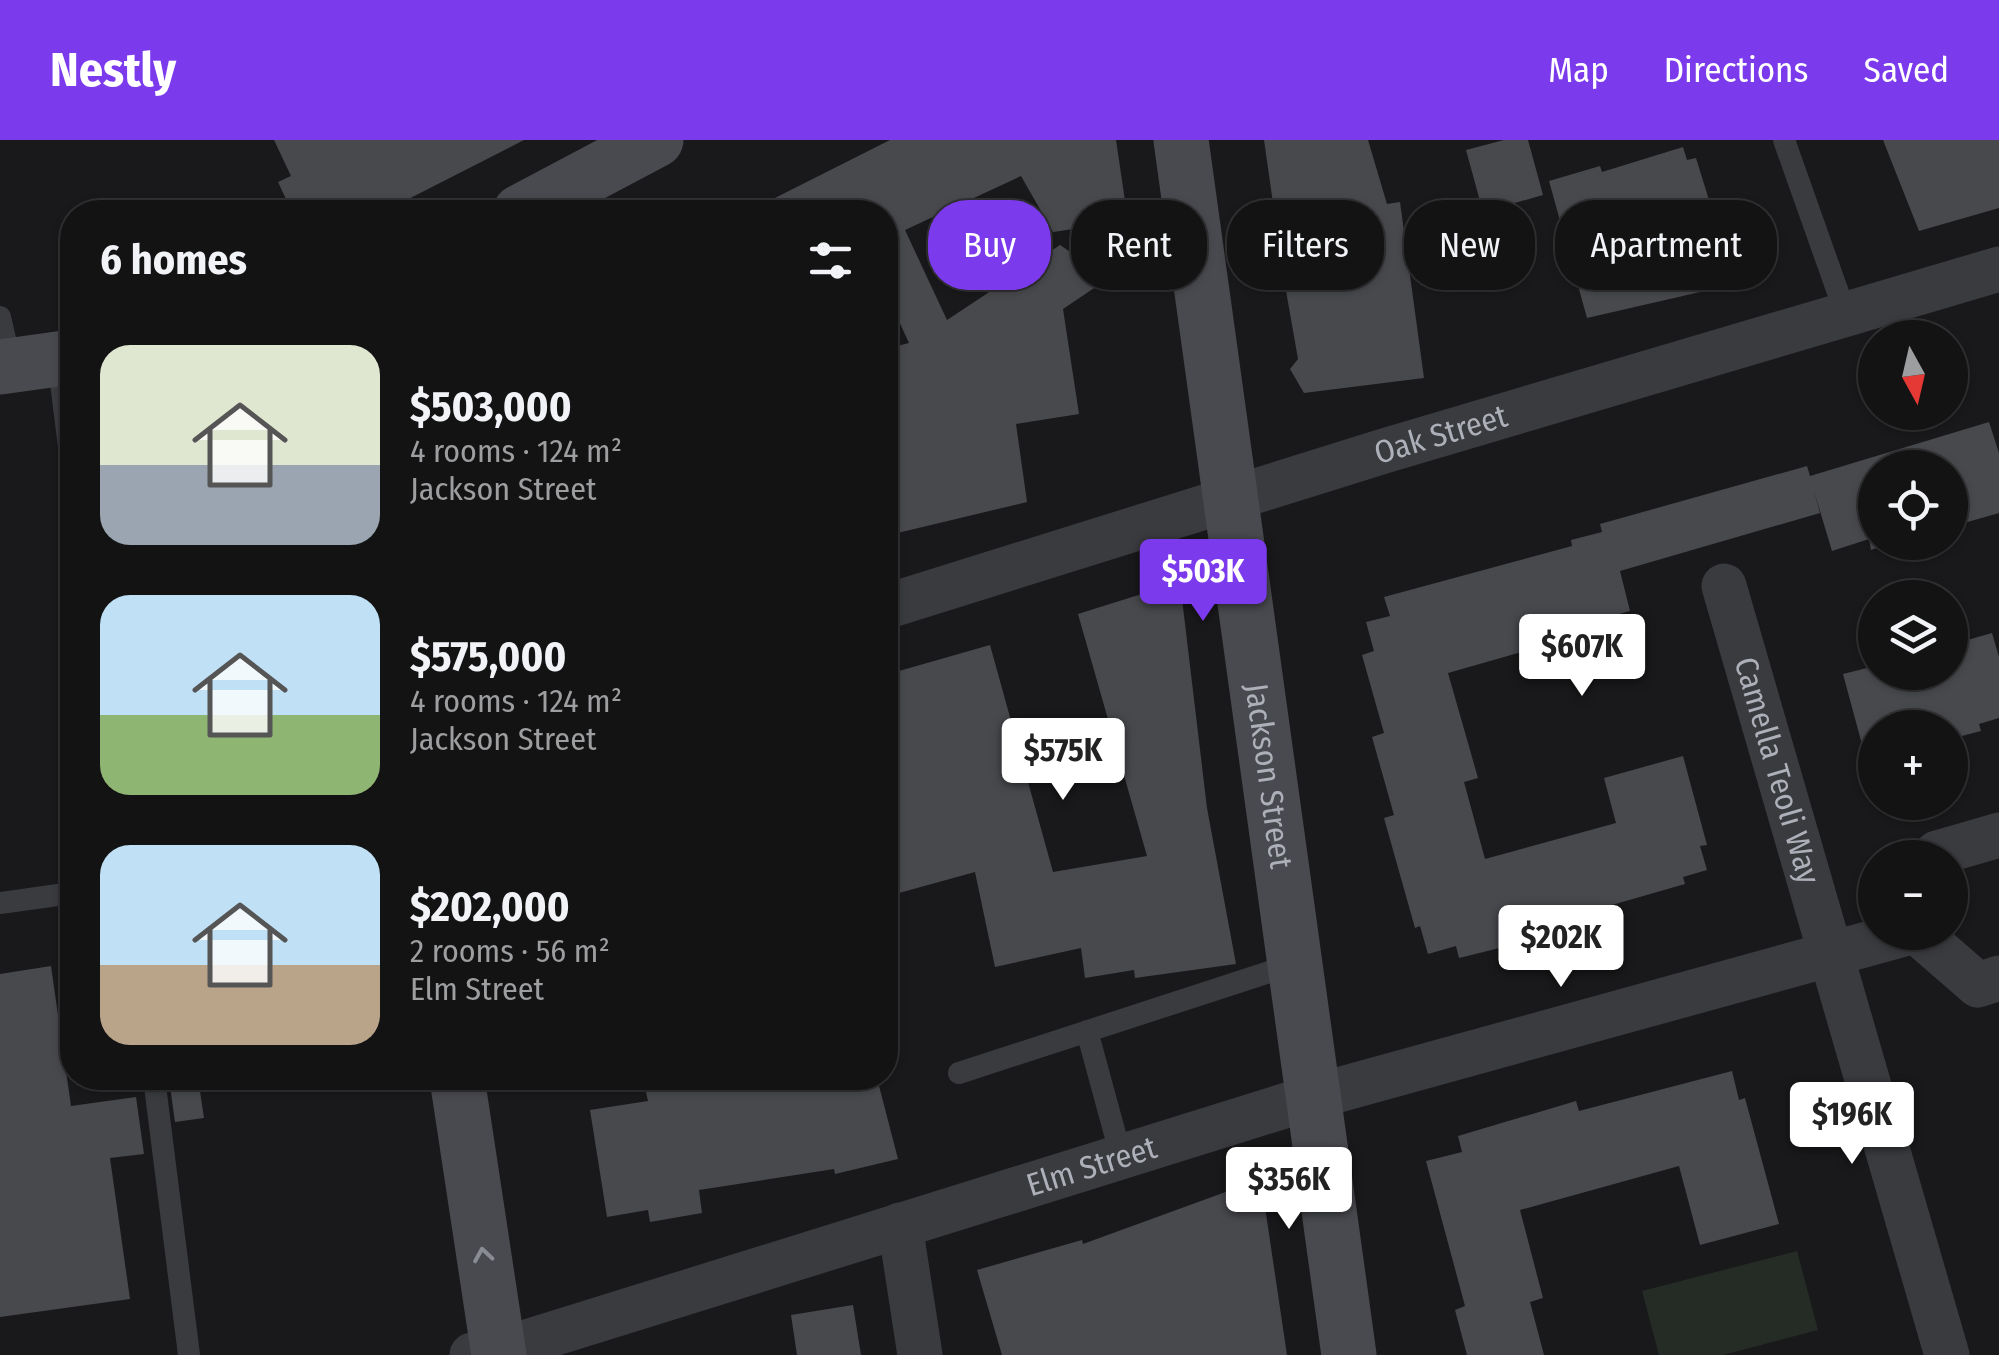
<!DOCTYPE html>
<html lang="en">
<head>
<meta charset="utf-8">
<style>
  body { margin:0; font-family:"Fira Sans Condensed",sans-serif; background:#1c1c1d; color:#f1f3f6; height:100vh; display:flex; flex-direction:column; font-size:38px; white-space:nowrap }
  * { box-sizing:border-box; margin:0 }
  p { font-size:32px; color:#9d9ea0 }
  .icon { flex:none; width:55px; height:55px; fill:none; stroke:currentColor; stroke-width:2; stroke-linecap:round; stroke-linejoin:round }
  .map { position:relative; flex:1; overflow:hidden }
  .drawer { position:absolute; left:60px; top:60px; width:838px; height:890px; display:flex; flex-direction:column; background:#131314; border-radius:40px; box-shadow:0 2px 8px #0004,0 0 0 2px #323234 }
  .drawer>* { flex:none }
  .guide { position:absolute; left:928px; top:60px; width:920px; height:90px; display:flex; gap:20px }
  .needle { width:65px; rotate:172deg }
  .buttons { position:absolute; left:1858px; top:180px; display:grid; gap:20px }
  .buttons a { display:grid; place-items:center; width:110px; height:110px; border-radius:50%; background:#131314; box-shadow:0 2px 8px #0004,0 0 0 2px #323234; font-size:50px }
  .price { position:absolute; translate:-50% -85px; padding:0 22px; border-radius:10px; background:#fff; color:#222; font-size:32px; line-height:65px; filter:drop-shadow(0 2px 5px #0008) }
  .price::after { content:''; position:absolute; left:50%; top:60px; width:30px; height:22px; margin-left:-15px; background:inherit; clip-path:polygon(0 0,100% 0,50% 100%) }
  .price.on { background:#7c3aed; color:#fff }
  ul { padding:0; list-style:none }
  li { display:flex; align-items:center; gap:30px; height:250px; padding:0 40px }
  li span { display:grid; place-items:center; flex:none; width:280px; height:200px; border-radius:30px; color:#555 }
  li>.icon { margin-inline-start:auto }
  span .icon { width:120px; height:120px; fill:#fffc; stroke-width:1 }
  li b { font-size:42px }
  h2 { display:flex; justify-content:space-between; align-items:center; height:120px; padding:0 40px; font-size:42px }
  .pill { padding:0 35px; border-radius:40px; background:#131314; box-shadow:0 2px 8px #0004,0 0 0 2px #323234; font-size:35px; line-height:90px }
  .pill.on { background:#7c3aed; color:#fff }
  header { display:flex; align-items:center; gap:60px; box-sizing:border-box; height:140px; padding:0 50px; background:#7c3aed; color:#fff }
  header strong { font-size:48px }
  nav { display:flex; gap:55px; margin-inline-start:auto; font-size:35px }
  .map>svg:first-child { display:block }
</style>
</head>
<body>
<header>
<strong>Nestly</strong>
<nav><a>Map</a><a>Directions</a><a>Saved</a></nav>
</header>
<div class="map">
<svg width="1999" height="1215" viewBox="0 0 1999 1215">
  <rect width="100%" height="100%" fill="#19191b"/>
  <path fill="#252c26" d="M1797 1111 1818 1190 1723 1215H1659L1642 1151Z"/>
  <path fill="#48494d" d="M274 0H524L383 72H292L278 42 291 36Z
    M890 0H1116L1128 81 1053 92 1021 36 905 90 947 180 1060 105 1109 138 1063 169 1079 274 1016 284 1027 362 885 396V209L909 203 885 151V72H747Z
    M1264 0H1368L1387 64 1400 62 1424 238 1304 253 1290 229 1298 219 1279 111 1268 101 1276 84Z
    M1504 0H1528L1543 55 1483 72 1466 10Z
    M1883 0H1999V68L1919 91Z
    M1683 7 1687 20 1696 18 1735 144 1587 178 1549 41 1600 26 1602 32Z
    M1989 282 1999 313V373L1950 387V328H1875V402H1894L1871 410 1869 399 1832 411 1814 351 1820 373 1620 431 1630 471 1586 483 1589 493 1448 533 1478 638 1464 642 1485 719 1616 683 1604 638 1683 616 1707 705 1700 706 1707 730 1683 737 1685 744 1570 777 1573 790 1459 818 1456 806 1428 814 1420 786 1415 788 1384 678 1394 675 1372 597 1384 593 1362 515 1374 511 1366 482 1390 476 1384 457 1572 406 1571 400 1602 392 1600 384 1807 326 1810 336Z
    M1180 442 1207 668 1236 824 1135 838 1134 830 1085 838 1081 808 995 827 975 732 899 753 885 705V535L990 505 1053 732 1147 716 1078 474Z
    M1992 493 1999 517V578L1979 584 1981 591 1950 599V588H1875V620L1867 623 1843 534 1875 526V532H1950V505Z
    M51 826 71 966 136 957 144 1014 110 1018 130 1159 0 1177V834Z
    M1732 931 1739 960 1745 958 1779 1084 1700 1105 1679 1026 1520 1070 1543 1158 1530 1162 1544 1215H1467L1455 1170 1465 1166 1426 1021 1462 1012 1458 996 1576 961 1579 971Z
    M198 938 204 978 175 982 169 939Z
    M700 938H877L898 1019 835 1034 834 1029 699 1050 702 1073 650 1082 648 1070 607 1077 590 970 648 961 646 952 700 943Z
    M1231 1050 1246 1051 1265 1067 1287 1215H1002L977 1130 1082 1100 1083 1104Z
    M853 1165 861 1215H797L791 1175Z"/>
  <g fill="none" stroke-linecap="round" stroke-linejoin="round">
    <path stroke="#3a3b3f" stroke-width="22" d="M1784 0 1846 175
      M0 177 11 225
      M58 219 72 331
      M0 763 72 753
      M1087 891 1121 1016
      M959 933 1294 824
      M154 938 189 1215"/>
    <g stroke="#3a3b3f" stroke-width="45">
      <path id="s1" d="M1724 446 1947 1215"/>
      <path id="s2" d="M885 467 1384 311 1999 129"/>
      <path d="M1936 718 1937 713 1999 695"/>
      <path d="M1917 792 1978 845 1999 838"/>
      <path d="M900 1085 920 1215"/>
      <path id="s3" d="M472 1215 498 1211 1313 957 1911 792"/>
    </g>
    <g stroke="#494a4f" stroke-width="55">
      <path id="s4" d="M1181 0 1349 1215"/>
      <path d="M520 72 656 0"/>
      <path d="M0 227 72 217"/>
      <path d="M457 938 499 1215"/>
    </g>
  </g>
  <defs><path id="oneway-chevron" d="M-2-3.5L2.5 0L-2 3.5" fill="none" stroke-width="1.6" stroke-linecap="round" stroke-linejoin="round" transform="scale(2.5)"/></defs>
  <use stroke="#8a8c94" href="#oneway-chevron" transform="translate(483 1115) rotate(-99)"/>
  <g text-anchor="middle" stroke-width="8" stroke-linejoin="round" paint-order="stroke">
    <g font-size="32" fill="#adb0b9" stroke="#141416">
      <text dy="11" stroke="none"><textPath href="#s2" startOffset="582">Oak Street</textPath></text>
      <text dy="11" stroke="none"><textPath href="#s1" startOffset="192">Camella Teoli Way</textPath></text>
      <text dy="11" stroke="none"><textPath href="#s4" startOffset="642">Jackson Street</textPath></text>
      <text dy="11" stroke="none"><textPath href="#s3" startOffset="648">Elm Street</textPath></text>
    </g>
  </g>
</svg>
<div class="buttons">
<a><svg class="needle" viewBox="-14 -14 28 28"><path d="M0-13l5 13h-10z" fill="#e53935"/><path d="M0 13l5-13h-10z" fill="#9d9ea0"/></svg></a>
<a><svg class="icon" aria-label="locate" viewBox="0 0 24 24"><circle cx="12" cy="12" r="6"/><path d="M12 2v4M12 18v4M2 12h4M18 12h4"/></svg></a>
<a><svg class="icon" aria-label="layers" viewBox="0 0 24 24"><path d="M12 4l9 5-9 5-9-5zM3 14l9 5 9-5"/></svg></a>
<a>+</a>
<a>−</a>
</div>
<b class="price on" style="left:1203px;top:484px">$503K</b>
<b class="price" style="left:1582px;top:559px">$607K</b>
<b class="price" style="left:1063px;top:663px">$575K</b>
<b class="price" style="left:1561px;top:850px">$202K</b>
<b class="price" style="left:1852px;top:1027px">$196K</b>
<b class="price" style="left:1289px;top:1092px">$356K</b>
<div class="guide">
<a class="pill on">Buy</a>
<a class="pill">Rent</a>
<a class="pill">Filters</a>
<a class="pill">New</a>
<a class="pill">Apartment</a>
</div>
<section class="drawer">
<h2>6 homes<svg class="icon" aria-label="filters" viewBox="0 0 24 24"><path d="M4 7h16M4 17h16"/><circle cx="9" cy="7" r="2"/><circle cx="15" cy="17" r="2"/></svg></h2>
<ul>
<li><span style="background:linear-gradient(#dfe7d0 60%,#9aa5b1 0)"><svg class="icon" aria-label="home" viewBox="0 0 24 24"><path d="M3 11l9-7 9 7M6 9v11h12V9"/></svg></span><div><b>$503,000</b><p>4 rooms · 124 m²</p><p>Jackson Street</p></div></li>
<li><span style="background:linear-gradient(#bfe0f5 60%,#8fb573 0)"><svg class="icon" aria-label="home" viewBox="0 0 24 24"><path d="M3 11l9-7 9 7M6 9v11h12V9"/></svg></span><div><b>$575,000</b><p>4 rooms · 124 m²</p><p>Jackson Street</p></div></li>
<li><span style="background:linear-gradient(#bfe0f5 60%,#b9a48a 0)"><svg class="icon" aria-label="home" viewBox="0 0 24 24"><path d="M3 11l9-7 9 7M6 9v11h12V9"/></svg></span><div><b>$202,000</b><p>2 rooms · 56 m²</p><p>Elm Street</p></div></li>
</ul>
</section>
</div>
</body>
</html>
